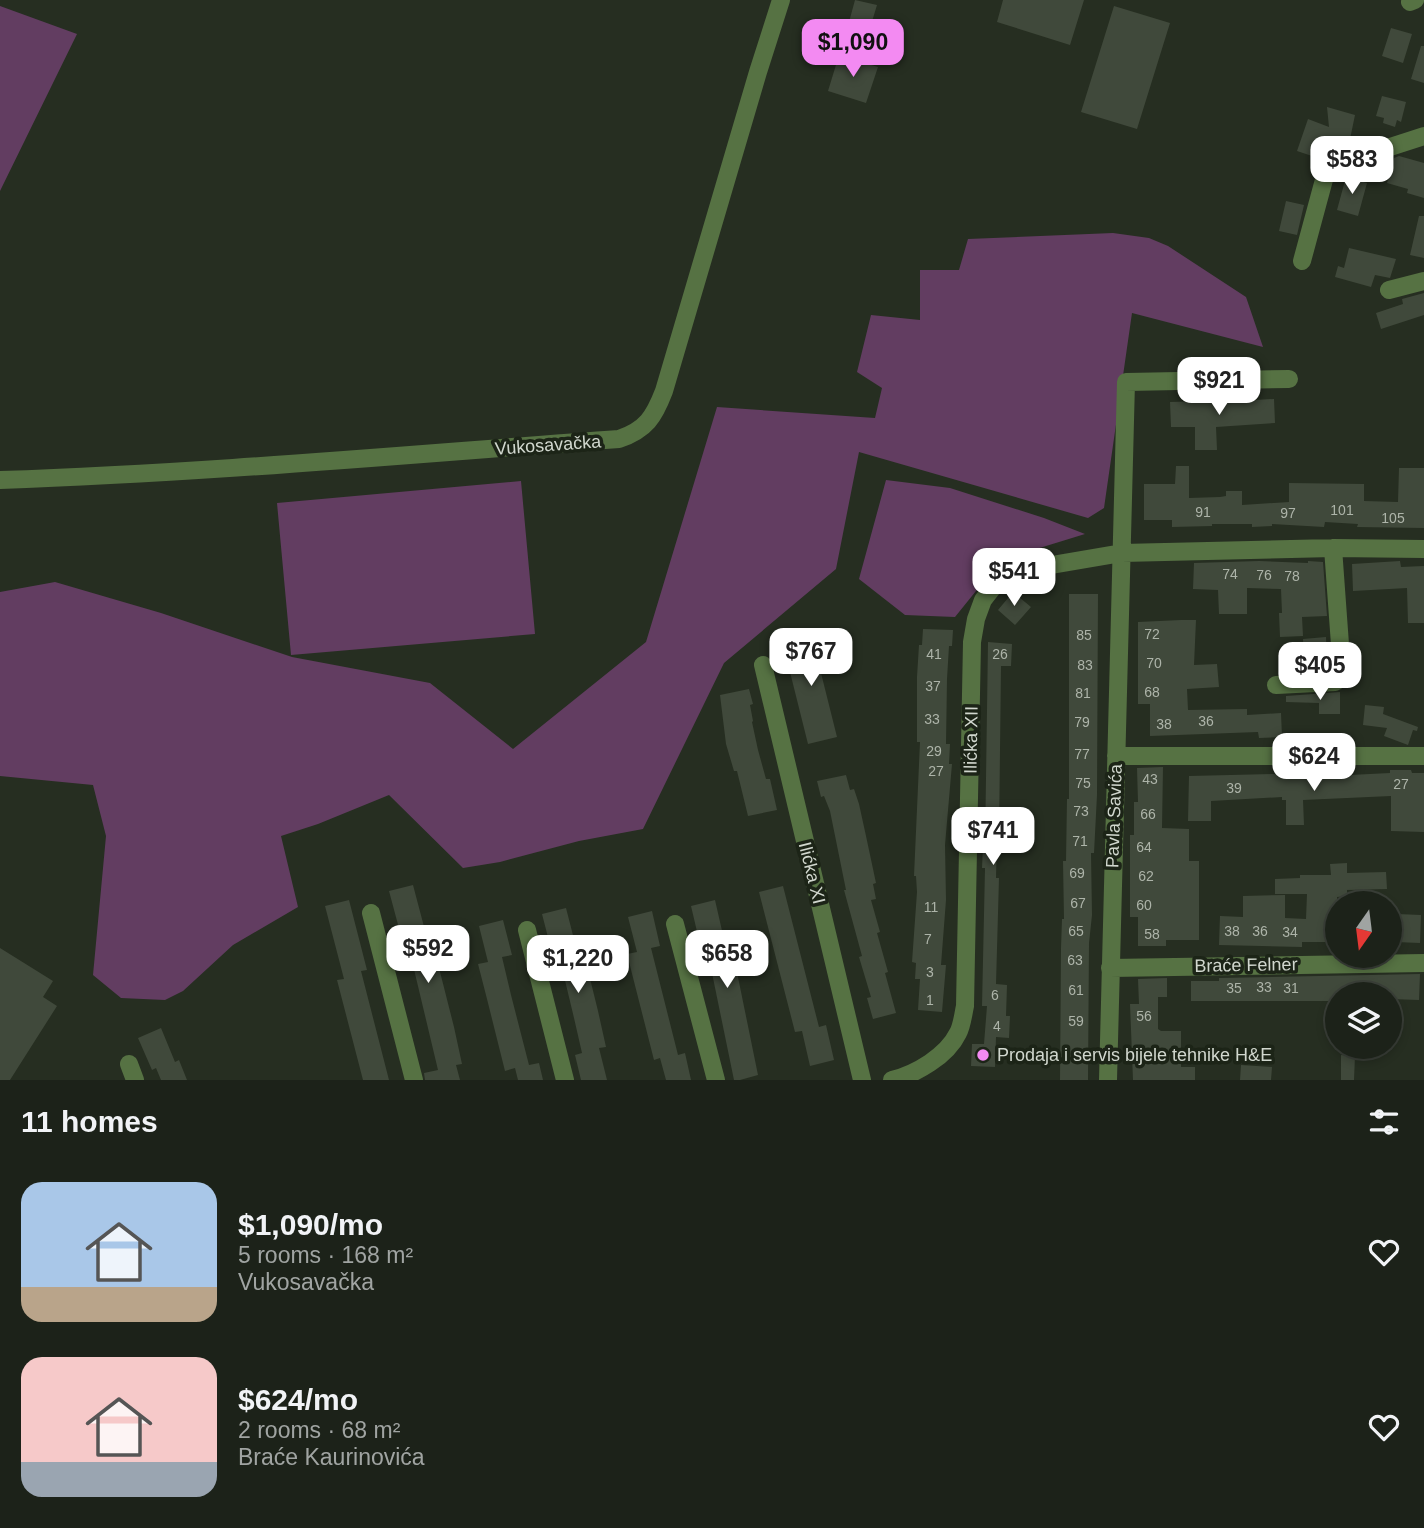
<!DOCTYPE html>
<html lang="en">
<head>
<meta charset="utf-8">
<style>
  body { margin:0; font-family:Helvetica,sans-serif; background:#252a22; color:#f1f3f6; height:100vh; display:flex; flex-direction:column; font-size:26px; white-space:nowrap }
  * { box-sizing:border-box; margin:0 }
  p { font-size:23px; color:#a0a4a2 }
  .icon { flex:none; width:38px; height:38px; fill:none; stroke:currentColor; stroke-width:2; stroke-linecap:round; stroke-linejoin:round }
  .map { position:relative; height:1080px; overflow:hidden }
  .details { display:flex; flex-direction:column; background:#1c2219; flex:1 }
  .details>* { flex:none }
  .needle { width:46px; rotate:194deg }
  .controls { position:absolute; left:1325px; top:891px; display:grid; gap:14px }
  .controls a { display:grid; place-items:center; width:77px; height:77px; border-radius:50%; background:#1c2219; box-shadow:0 4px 10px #0003,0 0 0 2px #3a3f38; font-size:35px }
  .price { position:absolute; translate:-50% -60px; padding:0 16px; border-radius:14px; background:#fff; color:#222; font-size:23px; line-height:46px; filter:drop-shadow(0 2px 4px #0008) }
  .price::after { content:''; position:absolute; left:50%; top:42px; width:21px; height:16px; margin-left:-10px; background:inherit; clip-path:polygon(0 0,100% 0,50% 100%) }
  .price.on { background:#f38af2; color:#111 }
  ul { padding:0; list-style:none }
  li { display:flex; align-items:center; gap:21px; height:175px; padding:0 21px }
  li span { display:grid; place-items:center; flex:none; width:196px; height:140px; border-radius:21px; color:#555 }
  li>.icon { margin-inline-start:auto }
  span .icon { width:84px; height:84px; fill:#fffc; stroke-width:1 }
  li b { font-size:30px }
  h2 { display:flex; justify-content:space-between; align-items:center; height:84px; padding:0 21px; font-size:30px }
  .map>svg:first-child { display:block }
</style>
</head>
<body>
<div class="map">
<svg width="1424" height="1080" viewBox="0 0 1424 1080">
  <rect width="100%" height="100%" fill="#262e21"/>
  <path fill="#623d61" d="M0 6 77 34 0 191Z
    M1113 233 1149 238 1168 246 1246 297 1263 347 1132 313 1104 508 1088 518 859 452 836 569 724 663 643 829 579 841 500 862 463 868 389 795 318 824 281 836 298 907 233 945 183 991 165 1000 121 998 93 975 106 836 93 785 0 776V592L55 582 161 613 292 657 430 683 513 749 646 642 717 407 875 418 882 388 857 372 871 315 920 320V270H959L968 239Z
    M886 480 950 488 1044 518 1085 534 1001 560 955 617 905 615 859 579Z
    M521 481 535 634 291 655 277 503Z"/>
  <path fill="#40493b" d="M855 0 877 5 870 28 849 22Z
    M1003 0H1084L1070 45 997 22Z
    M1114 6 1170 23 1137 129 1081 112Z
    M1391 28 1412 34 1403 63 1382 56Z
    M1421 46H1424V83L1411 79Z
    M839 55 878 67 866 103 828 91Z
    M1382 96 1406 102 1401 122 1397 120 1395 127 1383 123 1384 118 1376 116Z
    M1327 107 1355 115 1349 144 1322 137 1315 157 1297 151 1308 119 1329 127Z
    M1399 156 1424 163V198L1407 193 1408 189 1387 183 1394 158Z
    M1346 177 1367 183 1358 216 1337 210Z
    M1286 201 1304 205 1297 235 1279 231Z
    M1419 216H1424V258L1410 255Z
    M1349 248 1396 259 1390 278 1375 275 1371 287 1335 277 1338 266 1344 268Z
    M1424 293V315L1381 329 1376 313 1403 304 1402 299Z
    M1204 399H1218V402L1274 399 1275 423 1216 427 1217 450H1195V427H1171L1170 402 1204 401Z
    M1176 466H1189V498L1220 497 1226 496V491H1242V505L1289 502V483L1364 484V501L1398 502 1399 468H1424V528L1357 527 1358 524 1325 522 1324 527 1272 524V526L1252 527V524H1212V526L1172 527V520H1144V484H1175Z
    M1259 561 1308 563V561L1323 562 1327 616 1302 617 1303 636 1280 637 1279 613H1282L1281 589 1247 588V614H1219L1218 590 1193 589 1194 563Z
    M1400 561 1401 567 1424 566V623H1408L1407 588 1353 591 1352 564Z
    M1013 592 1031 607 1015 625 998 610Z
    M1069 594H1098L1097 795 1094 853H1091L1092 915 1089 943 1088 1080H1060L1061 948 1062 919H1064L1063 861H1066L1067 799H1069Z
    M1181 620H1196L1194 665 1217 664 1219 687 1187 689 1188 710 1247 709V715L1281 713 1282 737 1259 738 1258 732 1150 736V704H1138V622Z
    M923 629 953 630 952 646H949L947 679 946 744H950L949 764H952L945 845 946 900 941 965H946L942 1012 918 1010 920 979H915L916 963 912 962 917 892 916 876H914L920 742H917V677L919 645H922Z
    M816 632 821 665H819L837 737 808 744 790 672H792L787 638Z
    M1326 637 1327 661 1304 662 1303 639Z
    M988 642 1012 644 1011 666H1001L999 837H997L996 878H999L996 984 1007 985 1006 1016H1010L1009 1038 996 1037 995 1067 971 1066 972 1044H984L987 1006H982L985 868H982L983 846H985Z
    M749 689 753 704 750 705 753 721 752 722 758 750 766 779H770L777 810 748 816 737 771H734L726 744 720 695Z
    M1340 692V714H1319V703L1286 702V696Z
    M1365 705 1384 707 1383 714 1418 727 1417 731 1413 730 1408 745 1384 736 1387 728 1363 725Z
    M1163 767 1162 828 1189 829V861H1199V940H1166V946H1138V917H1130V835H1134V802H1138L1137 768Z
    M1390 770H1411L1412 773H1424V832L1391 831V796L1303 800 1304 825H1286V800H1282V797L1211 801V821H1188L1189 776 1273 774 1330 776 1390 773Z
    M846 775 850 790 854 789 859 804 866 836 876 883 873 884 876 899 871 900 880 932 877 933 888 972 885 973 896 1013 873 1019 867 998 871 997 859 957 862 956 844 890H846L830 811 824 796 821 797 817 781Z
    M1347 863V873L1386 872 1387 889 1347 890V896L1337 897V942H1302V947L1219 945 1220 916 1243 917V896L1285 895V918L1306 919 1307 894H1275V879L1300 878V875H1331L1330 864Z
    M413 885 432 957 436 956 454 1027 462 1064 456 1065 460 1080H425L424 1073 438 1070 412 961 408 962 389 891Z
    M783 886 819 1027 826 1025 834 1060 810 1066 802 1031 795 1032 759 892Z
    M349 900 367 970 361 971 389 1080H363L337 980 344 979 325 906Z
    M715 900 723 935 729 933 758 1075 740 1080H734L705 939 699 940 691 906Z
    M566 908 575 943 581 942 598 1011 606 1047 599 1048 607 1080H581L575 1055 582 1053 574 1018 557 947 551 949 542 914Z
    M652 911 660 946 651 948 678 1055 685 1053 691 1080H666L660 1058 654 1060 627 954 637 952 628 917Z
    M1397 914 1421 915 1420 943 1396 942Z
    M503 920 512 955 502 957 511 995 529 1065 539 1063 543 1080H518L515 1068 505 1071 487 999 478 964 488 962 479 926Z
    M0 948 53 981 43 997 57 1006 10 1080H0Z
    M1420 974 1419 1000 1390 999V994H1337V1001H1191V981H1219V978Z
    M1167 978V997H1158V1029L1161 1031H1181V1067H1195V1080H1133L1130 1004H1139L1138 979Z
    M161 1028 175 1062 179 1060 187 1080H161L156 1068 152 1070 138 1038Z
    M1341 1055 1355 1056 1354 1080H1341Z
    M1241 1065 1272 1067 1271 1080H1240Z"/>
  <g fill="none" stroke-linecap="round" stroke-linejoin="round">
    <path stroke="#567243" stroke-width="18" d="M1410 2 1415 0
      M1302 261 1325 176 1336 166 1350 160 1424 136
      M1389 290 1424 281
      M0 480C207 473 413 454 619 439 646 430 654 417 664 391L758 72 781 0
      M763 665 862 1080
      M1276 685 1335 682 1341 678 1342 672 1333 548
      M1116 756H1424
      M371 913 414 1080
      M675 924 716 1080
      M527 930 565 1080
      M1110 968 1424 963
      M129 1064 135 1080
      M892 1080C916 1074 947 1056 958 1033 962 1026 963 1015 965 1006L972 642 976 619 983 600 994 586 1012 573 1034 568 1122 553 1333 548 1424 549
      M1108 1080 1126 382 1289 379"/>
  </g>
  <circle fill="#f38af2" stroke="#1c2417" stroke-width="2.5" cx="983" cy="1055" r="7"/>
  <g text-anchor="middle" stroke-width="7" stroke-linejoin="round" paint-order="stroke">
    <g font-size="14" fill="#adb4a9">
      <text x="1342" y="515">101</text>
      <text x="1203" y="517">91</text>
      <text x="1288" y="518">97</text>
      <text x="1393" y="523">105</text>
      <text x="1230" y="579">74</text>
      <text x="1264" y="580">76</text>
      <text x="1292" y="581">78</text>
      <text x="1152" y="639">72</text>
      <text x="1084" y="640">85</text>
      <text x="934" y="659">41</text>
      <text x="1000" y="659">26</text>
      <text x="1154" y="668">70</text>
      <text x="1085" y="670">83</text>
      <text x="933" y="691">37</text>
      <text x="1152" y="697">68</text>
      <text x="1083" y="698">81</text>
      <text x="932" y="724">33</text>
      <text x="1206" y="726">36</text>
      <text x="1082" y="727">79</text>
      <text x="1164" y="729">38</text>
      <text x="934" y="756">29</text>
      <text x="1082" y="759">77</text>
      <text x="936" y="776">27</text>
      <text x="1150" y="784">43</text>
      <text x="1083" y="788">75</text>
      <text x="1401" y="789">27</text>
      <text x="1234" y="793">39</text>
      <text x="1081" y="816">73</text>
      <text x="1148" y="819">66</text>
      <text x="1080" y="846">71</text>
      <text x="1144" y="852">64</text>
      <text x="1077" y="878">69</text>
      <text x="1146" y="881">62</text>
      <text x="1078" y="908">67</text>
      <text x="1144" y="910">60</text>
      <text x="931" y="912">11</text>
      <text x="1076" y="936">65</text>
      <text x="1232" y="936">38</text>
      <text x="1260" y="936">36</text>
      <text x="1290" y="937">34</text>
      <text x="1152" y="939">58</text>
      <text x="928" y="944">7</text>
      <text x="1075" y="965">63</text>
      <text x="930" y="977">3</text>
      <text x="1264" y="992">33</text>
      <text x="1234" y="993">35</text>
      <text x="1291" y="993">31</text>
      <text x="1076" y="995">61</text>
      <text x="995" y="1000">6</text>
      <text x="930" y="1005">1</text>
      <text x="1144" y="1021">56</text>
      <text x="1076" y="1026">59</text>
      <text x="997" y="1031">4</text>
    </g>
    <g font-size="18" fill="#d1d7ce" stroke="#1c2417">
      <text transform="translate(548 445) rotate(-4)" y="6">Vukosavačka</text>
      <text transform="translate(971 740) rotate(-89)" y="6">Ilićka XII</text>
      <text transform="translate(1114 816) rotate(-88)" y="6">Pavla Savića</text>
      <text transform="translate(812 873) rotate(76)" y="6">Ilićka XI</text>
      <text transform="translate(1246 965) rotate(-1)" y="6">Braće Felner</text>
    </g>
    <g font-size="18" fill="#d1d7ce" stroke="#1c2417" text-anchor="start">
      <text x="997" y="1061">Prodaja i servis bijele tehnike H&amp;E</text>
    </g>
  </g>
</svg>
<div class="controls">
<a><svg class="needle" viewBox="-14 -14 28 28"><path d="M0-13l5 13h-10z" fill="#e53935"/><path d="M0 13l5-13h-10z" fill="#a0a4a2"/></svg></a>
<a><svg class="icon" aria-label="layers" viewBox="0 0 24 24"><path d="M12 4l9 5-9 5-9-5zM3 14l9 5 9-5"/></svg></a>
</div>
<b class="price on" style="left:853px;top:79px">$1,090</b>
<b class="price" style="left:1352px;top:196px">$583</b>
<b class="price" style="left:1219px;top:417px">$921</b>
<b class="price" style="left:1014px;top:608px">$541</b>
<b class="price" style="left:811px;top:688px">$767</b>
<b class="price" style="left:1320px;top:702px">$405</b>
<b class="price" style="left:1314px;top:793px">$624</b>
<b class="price" style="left:993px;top:867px">$741</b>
<b class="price" style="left:428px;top:985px">$592</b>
<b class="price" style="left:727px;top:990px">$658</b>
<b class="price" style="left:578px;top:995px">$1,220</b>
</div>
<section class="details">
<h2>11 homes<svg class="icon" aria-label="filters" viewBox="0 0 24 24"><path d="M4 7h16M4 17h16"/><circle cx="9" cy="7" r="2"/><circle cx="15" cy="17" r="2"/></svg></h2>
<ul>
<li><span style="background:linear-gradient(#a9c7e8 75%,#b9a48a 0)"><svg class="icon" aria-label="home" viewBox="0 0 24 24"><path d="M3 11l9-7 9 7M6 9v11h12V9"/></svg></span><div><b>$1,090/mo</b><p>5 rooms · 168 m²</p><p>Vukosavačka</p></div><svg class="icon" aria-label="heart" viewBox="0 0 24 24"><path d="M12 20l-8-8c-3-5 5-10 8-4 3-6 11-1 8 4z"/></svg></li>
<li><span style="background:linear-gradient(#f6c9c9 75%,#9aa5b1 0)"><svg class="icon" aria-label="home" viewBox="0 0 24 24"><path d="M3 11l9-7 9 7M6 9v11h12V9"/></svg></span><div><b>$624/mo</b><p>2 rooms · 68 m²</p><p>Braće Kaurinovića</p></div><svg class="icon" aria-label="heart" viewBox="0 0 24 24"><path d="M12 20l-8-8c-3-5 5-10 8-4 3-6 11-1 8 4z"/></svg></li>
</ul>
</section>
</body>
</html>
